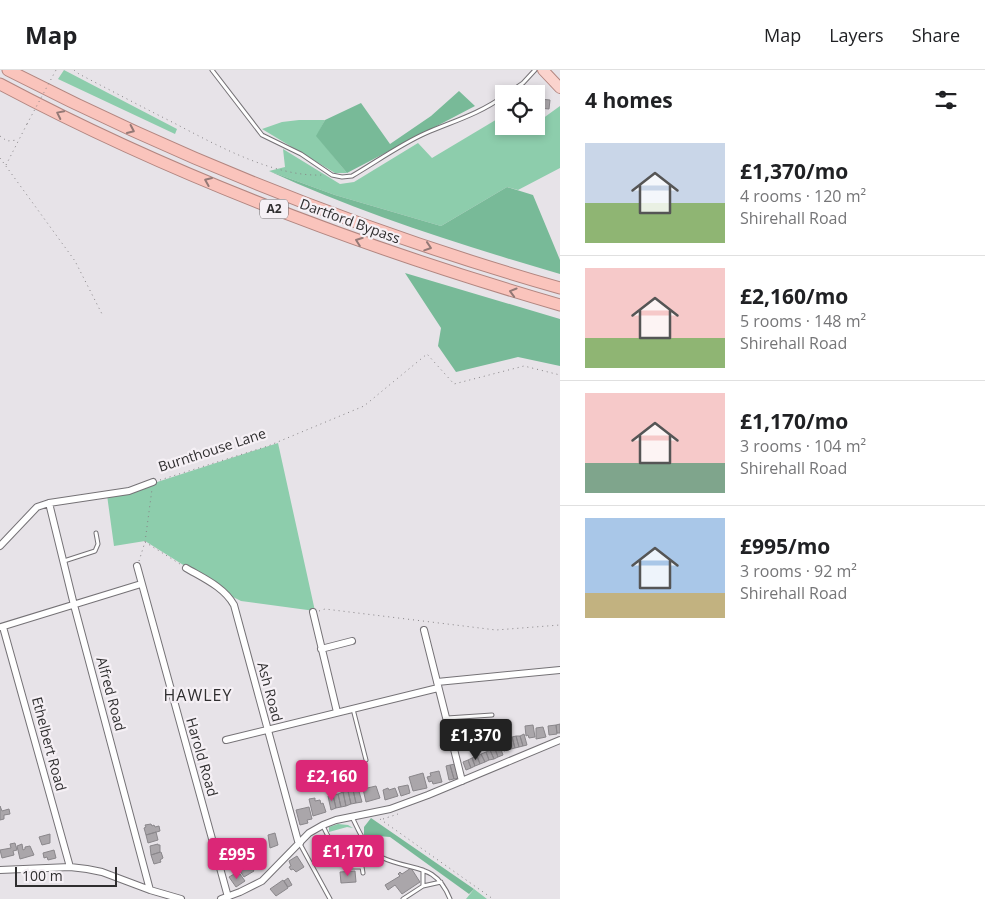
<!DOCTYPE html>
<html lang="en">
<head>
<meta charset="utf-8">
<style>
  body { margin:0; font-family:"Open Sans",sans-serif; background:#f6f6f6; color:#202124; height:100vh; display:flex; flex-direction:column; font-size:19px; white-space:nowrap }
  * { box-sizing:border-box; margin:0 }
  p { font-size:16px; color:#757577 }
  .icon { flex:none; width:28px; height:28px; fill:none; stroke:currentColor; stroke-width:2; stroke-linecap:round; stroke-linejoin:round }
  .map { position:relative; flex:1; overflow:hidden }
  .side { display:flex; flex-direction:column; background:#fff; width:425px }
  .side>* { flex:none }
  .fabs { position:absolute; left:495px; top:15px; display:grid; gap:10px }
  .fabs a { display:grid; place-items:center; width:50px; height:50px; border-radius:0px; background:#fff; box-shadow:0 2px 8px #0003; font-size:25px }
  .scale { position:absolute; left:15px; bottom:12px; width:102px; box-sizing:border-box; padding-left:5px; border:2px solid #2f2e2f; border-top:0; font-size:14px; line-height:18px; white-space:nowrap; color:#2f2e2f; -webkit-text-stroke:4px #f5f0f5; paint-order:stroke }
  .price { position:absolute; translate:-50% -42px; padding:0 11px; border-radius:5px; background:#db2777; color:#fff; font-size:16px; line-height:32px; filter:drop-shadow(0 1px 2px #0008) }
  .price::after { content:''; position:absolute; left:50%; top:30px; width:15px; height:11px; margin-left:-8px; background:inherit; clip-path:polygon(0 0,100% 0,50% 100%) }
  .price.current { background:#222; color:#fff }
  ul { padding:0; list-style:none }
  li { display:flex; align-items:center; gap:15px; height:125px; padding:0 25px }
  li+li { border-top:1px solid #e0e0e0 }
  li span { display:grid; place-items:center; flex:none; width:140px; height:100px; border-radius:0px; color:#555 }
  li>.icon { margin-inline-start:auto }
  span .icon { width:60px; height:60px; fill:#fffc; stroke-width:1 }
  li b { font-size:21px }
  h2 { display:flex; justify-content:space-between; align-items:center; height:60px; padding:0 25px; font-size:21px }
  header { display:flex; align-items:center; gap:30px; box-sizing:border-box; height:70px; padding:0 25px; background:#fff; border-bottom:1px solid #e0e0e0 }
  header strong { font-size:24px }
  nav { display:flex; gap:28px; margin-inline-start:auto; font-size:18px }
  main { display:flex; flex:1; min-height:0 }
  .map>svg:first-child { display:block }
</style>
</head>
<body>
<header>
<strong>Map</strong>
<nav><a>Map</a><a>Layers</a><a>Share</a></nav>
</header>
<main>
<div class="map">
<svg width="560" height="829" viewBox="0 0 560 829">
  <rect width="100%" height="100%" fill="#e7e3e8"/>
  <path fill="#8dcdac" d="M64 0 177 59 175 64 58 9Z
    M560 36V98L518 120 507 117 441 156 335 125 269 101 285 97 283 79 340 114 354 112 418 73 432 88 504 45V56H536V42L542 49Z
    M299 50H325L317 66 347 103H335L262 59 282 52Z
    M278 373 315 541 241 531 229 525 220 518 145 471 114 476 107 425 151 414Z
    M338 754 348 755 353 758 347 757 329 762V757Z
    M474 819 487 829H466Z"/>
  <path fill="#78ba98" d="M459 21 475 36 347 103 316 66 325 50 361 33 390 74 431 46Z
    M269 101 335 125 441 156 507 117 533 125 560 190V204C461 175 362 144 269 101Z
    M405 203 560 249V296L518 287 456 302 438 276 441 258Z
    M371 748 474 819 469 824 390 767 378 766 376 770 364 765V757Z"/>
  <path fill="#aaa6aa" stroke="#8a878b" d="M540 29 550 30 549 39 540 38Z
    M560 654V663H557L556 655Z
    M533 655 535 667 529 668 528 665 526 666 525 656Z
    M556 655 557 664 549 665 548 656Z
    M543 657 546 667 536 669V658Z
    M524 664 527 675 523 676 520 666Z
    M516 666 519 677 515 678 512 667Z
    M516 666H520L523 676 519 677Z
    M512 667 515 678 511 679 509 668Z
    M509 668 511 679 507 680 505 669Z
    M505 669 507 680 504 681 501 670Z
    M500 677 503 685 498 687 495 679Z
    M495 679 498 687 494 689 490 680Z
    M490 680 494 689 489 690 486 682Z
    M486 682 489 690 485 692 481 684Z
    M481 684 485 692 480 694 477 686Z
    M477 686 480 694 475 696 472 688Z
    M472 688 475 696 471 698 468 690Z
    M468 690 471 698 466 700 463 692Z
    M455 694 459 708 454 709 450 695Z
    M450 695 454 709 449 710 446 696Z
    M439 701 442 712 433 714 432 711 429 712 427 707 431 706 430 703Z
    M423 703 427 718 413 721 409 707Z
    M408 715 410 723 401 726 398 717Z
    M376 716 380 728 366 732 363 719Z
    M358 718 362 732 356 733 353 720Z
    M388 718 389 720 395 718 398 726 385 730 383 720Z
    M353 720 356 733 351 734 348 721Z
    M348 721 351 734 346 736 343 722Z
    M343 722 346 736 341 737 338 724Z
    M338 724 341 737 336 738 333 725Z
    M333 725 336 738 331 740 328 726Z
    M315 728V731L320 730 321 734 323 733 326 742 313 746 309 729Z
    M0 736 2 741 9 739 10 744 4 745V749L0 750Z
    M309 737 312 749 307 750 308 753 300 755 296 740Z
    M151 754 152 756 154 755 155 757 159 756 160 761 146 765 144 758 146 757 145 755Z
    M156 762 158 770 148 773 146 765Z
    M275 763 278 775 270 778 268 765Z
    M50 764V773L42 775 39 767Z
    M15 773 17 780 13 781 14 785 2 788 0 780 11 778 10 774Z
    M22 774 23 780 25 779V777L30 776 34 785 20 789 17 776Z
    M158 774V775H160V782L151 785 150 776Z
    M264 777 265 789 263 790V793L257 794 253 779Z
    M54 780 56 788 48 790 47 787 44 788 43 783Z
    M161 782 163 788 160 790 161 792 154 794 151 785Z
    M297 786 304 797 296 802 293 799 291 800 289 797 291 796 289 791Z
    M250 795 254 801 244 807 240 801Z
    M411 798 420 812 402 824 395 815 388 820 385 815 400 806 398 804 400 802 402 804Z
    M355 801 356 812 341 813 340 802Z
    M236 803 238 805 240 804 245 811 236 817 229 807Z
    M288 808 292 815 288 817 284 811Z
    M283 810 288 818 276 826 270 819Z"/>
  <g fill="none" stroke-linecap="round" stroke-linejoin="round">
    <defs>
      <path id="service" d="M212 0 262 65 301 84 332 105 342 107 352 106C376 92 401 74 426 63 454 51 479 44 504 26
        M507 24 523 13 535 0
        M64 491 95 481 98 474 96 463
        M353 639 366 690
        M447 648 492 645
        M352 747C359 761 366 780 381 787 411 802 435 791 450 829
        M323 756C326 762 329 770 334 774 345 783 349 782 349 797H362L363 803
        M300 774 330 829
        M423 816 441 812
        M403 829 423 816V800"/>
      <path id="minor" d="M49 433 74 535 150 820
        M0 476 37 437 49 433 129 421 153 412
        M137 496 228 827
        M186 498C203 508 224 517 234 535L298 771 300 773
        M313 542 337 642
        M1 557 141 514
        M3 557 70 797
        M424 560 462 711
        M321 579 352 571
        M437 612 560 600
        M226 670 438 618
        M0 800 70 797 87 799 102 802 150 820 181 829
        M221 829 240 822 262 811 309 763 323 755 336 750 390 739 428 725 560 670"/>
      <path id="primary" d="M543 0 560 18"/>
      <path id="trunk" d="M8 0C187 92 367 163 560 218
        M0 14C177 108 367 179 560 235"/>
    </defs>
    <use href="#service" stroke="#757276" stroke-width="5"/>
    <use href="#minor" stroke="#757276" stroke-width="8"/>
    <use href="#primary" stroke="#b28680" stroke-width="12"/>
    <use href="#trunk" stroke="#b28680" stroke-width="13"/>
    <path stroke="#868386" stroke-width="1" stroke-dasharray="1 4" stroke-linecap="butt" d="M74 0 79 4C110 20 142 37 174 53 216 75 274 107 322 105
      M0 66 7 71 18 70
      M0 88 75 191 103 246
      M6 95 27 54
      M160 410 268 376 364 336 427 284 454 314 524 296 560 305
      M145 472 180 494
      M139 491 145 472 152 419
      M319 541 325 539 496 560 560 555
      M380 749 493 829
      M383 749 398 744"/>
    <use href="#service" stroke="#fff" stroke-width="3"/>
    <use href="#minor" stroke="#fff" stroke-width="6"/>
    <use href="#primary" stroke="#fbd3cd" stroke-width="10"/>
    <use href="#trunk" stroke="#fac4bc" stroke-width="11"/>
    <path stroke="#868386" stroke-width="1" stroke-dasharray="1 4" stroke-linecap="butt" d="M27 54 56 0"/>
  </g>
  <defs><path id="oneway-chevron" d="M-2-3.5L2.5 0L-2 3.5" fill="none" stroke-width="1.6" stroke-linecap="round" stroke-linejoin="round" transform="scale(1.25)"/></defs>
  <g stroke="#947976">
    <use href="#oneway-chevron" transform="translate(60 44) rotate(-154)"/>
    <use href="#oneway-chevron" transform="translate(131 60) rotate(25)"/>
    <use href="#oneway-chevron" transform="translate(208 111) rotate(-157)"/>
    <use href="#oneway-chevron" transform="translate(359 171) rotate(-160)"/>
    <use href="#oneway-chevron" transform="translate(428 177) rotate(18)"/>
    <use href="#oneway-chevron" transform="translate(513 222) rotate(-164)"/>
  </g>
  <g text-anchor="middle" stroke-width="4.5" stroke-linejoin="round" paint-order="stroke">
    <rect fill="#f5f0f5" stroke="#6a686a" stroke-width="1" x="260" y="129.5" width="28" height="19" rx="4"/>
    <g font-size="12" font-weight="bold" fill="#2f2e2f">
      <text x="274" y="143">A2</text>
    </g>
    <g font-size="14" fill="#2f2e2f" stroke="#f5f0f5">
      <text transform="translate(350 151) rotate(20)" y="5">Dartford Bypass</text>
      <text transform="translate(212 380) rotate(-18)" y="5">Burnthouse Lane</text>
      <text transform="translate(270 622) rotate(75)" y="5">Ash Road</text>
      <text transform="translate(111 624) rotate(75)" y="5">Alfred Road</text>
      <text transform="translate(49 674) rotate(75)" y="5">Ethelbert Road</text>
      <text transform="translate(202 687) rotate(74)" y="5">Harold Road</text>
    </g>
    <g font-size="16" letter-spacing="1" fill="#2f2e2f" stroke="#f5f0f5">
      <text x="198" y="631">HAWLEY</text>
    </g>
  </g>
</svg>
<div class="fabs">
<a><svg class="icon" aria-label="locate" viewBox="0 0 24 24"><circle cx="12" cy="12" r="6"/><path d="M12 2v4M12 18v4M2 12h4M18 12h4"/></svg></a>
</div>
<div class="scale">100 m</div>
<b class="price current" style="left:476px;top:691px">£1,370</b>
<b class="price" style="left:332px;top:732px">£2,160</b>
<b class="price" style="left:348px;top:807px">£1,170</b>
<b class="price" style="left:237px;top:810px">£995</b>
</div>
<section class="side">
<h2>4 homes<svg class="icon" aria-label="filters" viewBox="0 0 24 24"><path d="M4 7h16M4 17h16"/><circle cx="9" cy="7" r="2"/><circle cx="15" cy="17" r="2"/></svg></h2>
<ul>
<li><span style="background:linear-gradient(#c9d6e8 60%,#8fb573 0)"><svg class="icon" aria-label="home" viewBox="0 0 24 24"><path d="M3 11l9-7 9 7M6 9v11h12V9"/></svg></span><div><b>£1,370/mo</b><p>4 rooms · 120 m²</p><p>Shirehall Road</p></div></li>
<li><span style="background:linear-gradient(#f6c9c9 70%,#8fb573 0)"><svg class="icon" aria-label="home" viewBox="0 0 24 24"><path d="M3 11l9-7 9 7M6 9v11h12V9"/></svg></span><div><b>£2,160/mo</b><p>5 rooms · 148 m²</p><p>Shirehall Road</p></div></li>
<li><span style="background:linear-gradient(#f6c9c9 70%,#7fa58c 0)"><svg class="icon" aria-label="home" viewBox="0 0 24 24"><path d="M3 11l9-7 9 7M6 9v11h12V9"/></svg></span><div><b>£1,170/mo</b><p>3 rooms · 104 m²</p><p>Shirehall Road</p></div></li>
<li><span style="background:linear-gradient(#a9c7e8 75%,#c2b280 0)"><svg class="icon" aria-label="home" viewBox="0 0 24 24"><path d="M3 11l9-7 9 7M6 9v11h12V9"/></svg></span><div><b>£995/mo</b><p>3 rooms · 92 m²</p><p>Shirehall Road</p></div></li>
</ul>
</section>
</main>
</body>
</html>
